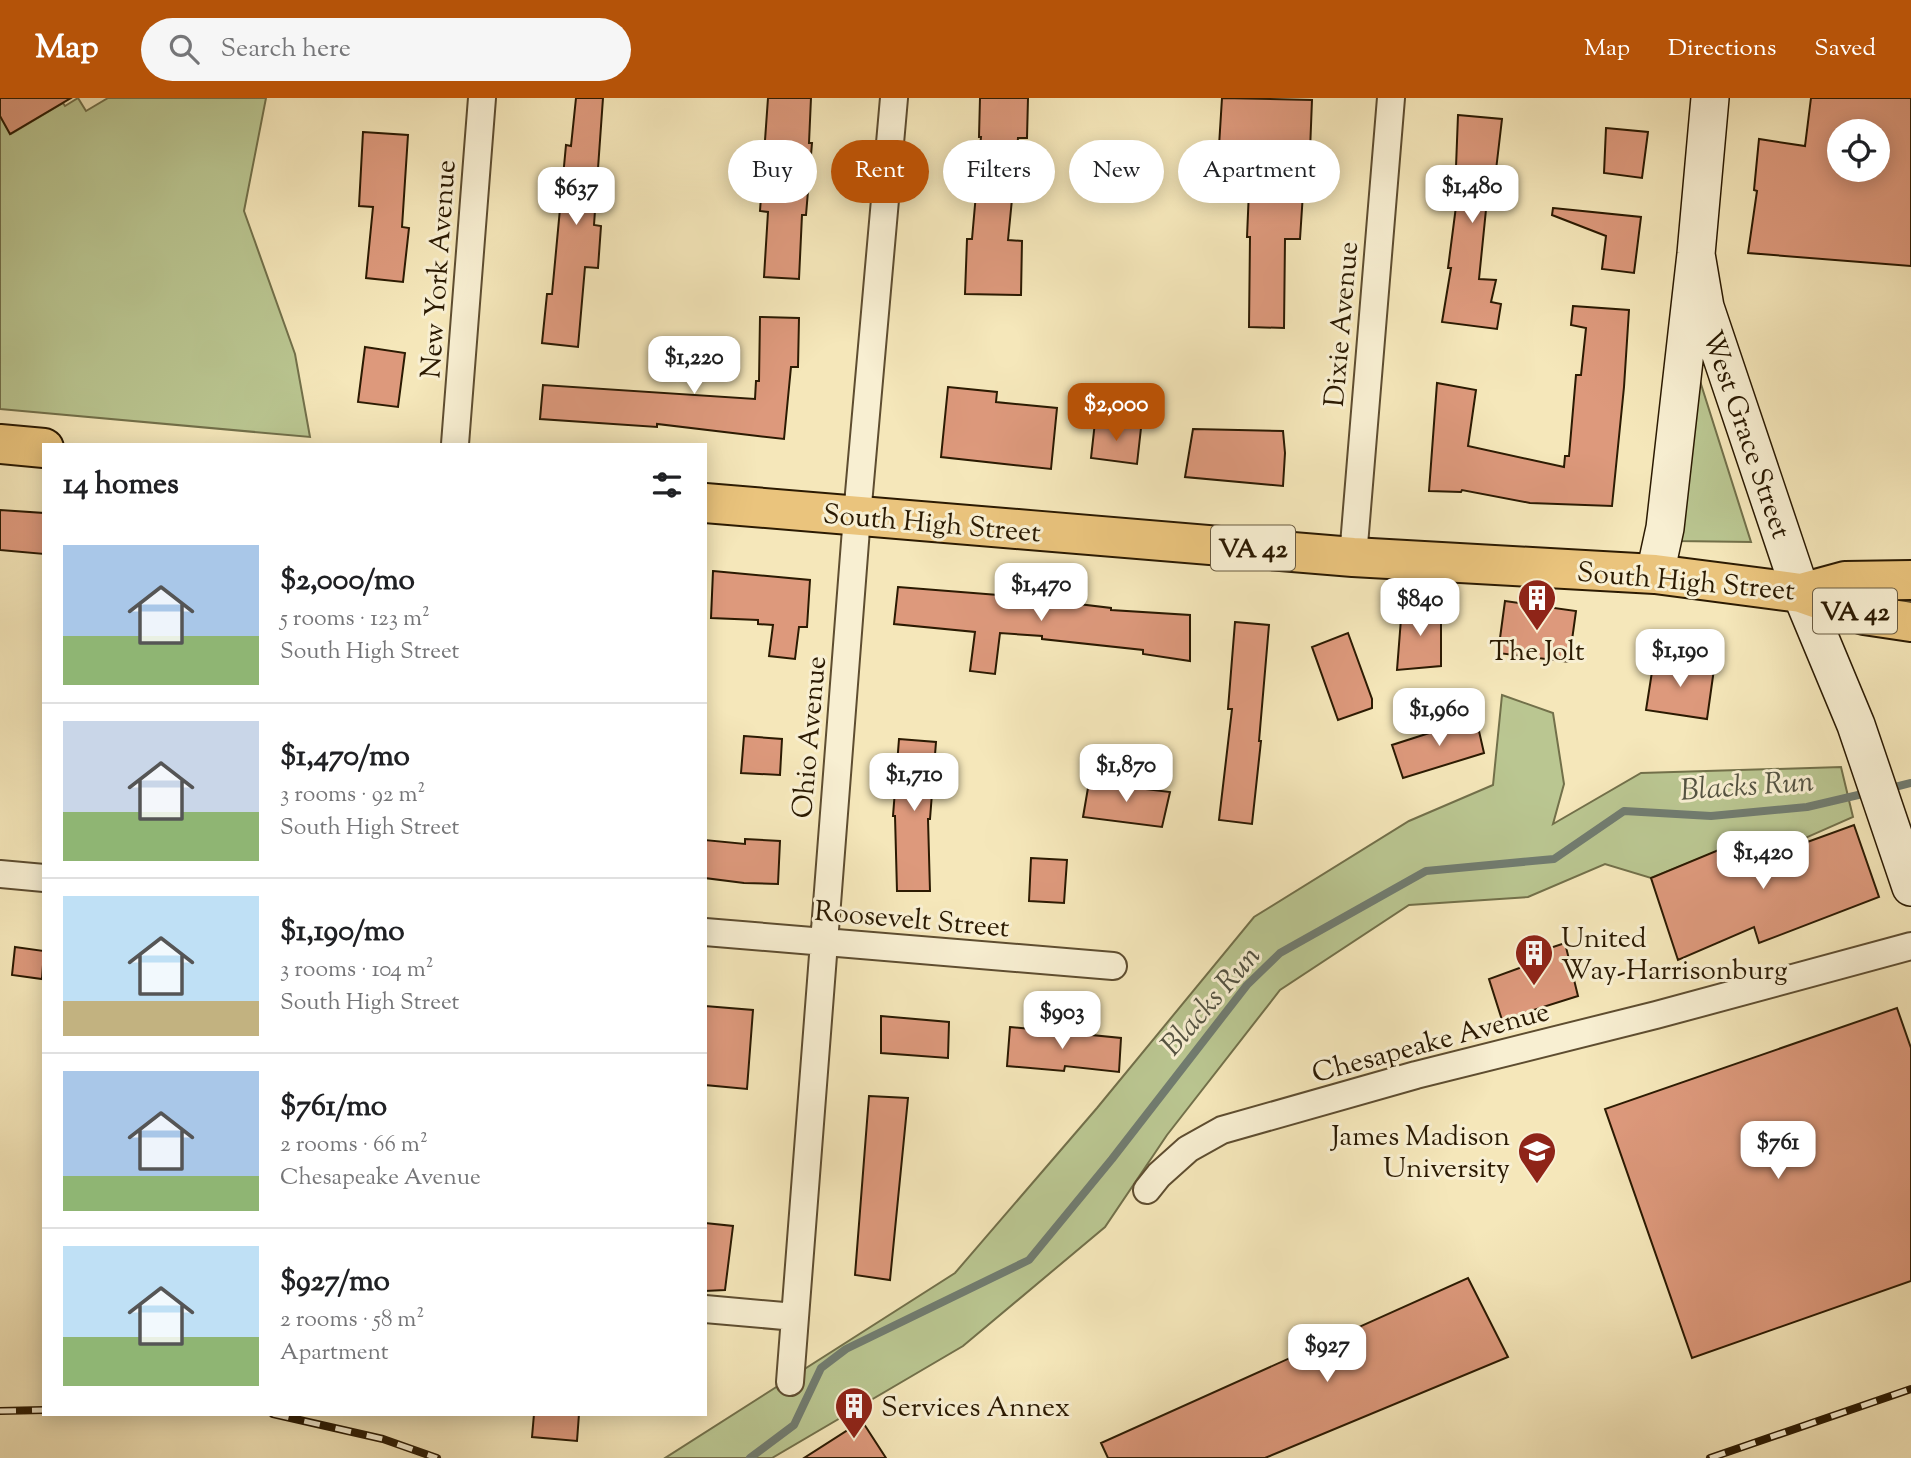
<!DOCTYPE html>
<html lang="en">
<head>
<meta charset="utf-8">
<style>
  body { margin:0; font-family:"Sorts Mill Goudy",serif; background:#f6f6f6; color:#202124; height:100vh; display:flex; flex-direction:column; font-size:26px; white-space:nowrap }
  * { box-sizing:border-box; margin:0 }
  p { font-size:23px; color:#757577 }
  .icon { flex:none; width:38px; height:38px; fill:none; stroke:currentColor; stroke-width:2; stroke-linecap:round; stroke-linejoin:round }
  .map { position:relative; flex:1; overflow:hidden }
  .panel { position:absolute; left:42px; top:345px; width:665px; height:973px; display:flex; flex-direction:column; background:#fff; border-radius:0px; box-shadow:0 4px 18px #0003 }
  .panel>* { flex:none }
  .banner { position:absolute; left:728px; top:42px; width:665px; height:63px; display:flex; gap:14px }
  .tools { position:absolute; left:1827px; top:21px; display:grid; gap:14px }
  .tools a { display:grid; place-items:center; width:63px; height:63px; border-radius:50%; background:#fff; box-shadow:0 4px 18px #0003; font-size:35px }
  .price { position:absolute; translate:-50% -60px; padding:0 16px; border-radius:14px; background:#fff; color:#222; font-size:23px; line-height:46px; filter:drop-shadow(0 2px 4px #0008) }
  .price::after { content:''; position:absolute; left:50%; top:42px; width:21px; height:16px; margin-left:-10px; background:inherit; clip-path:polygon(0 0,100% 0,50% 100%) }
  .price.current { background:#b45309; color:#fff }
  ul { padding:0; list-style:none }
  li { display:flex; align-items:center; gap:21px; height:175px; padding:0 21px }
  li+li { border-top:2px solid #e0e0e0 }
  li span { display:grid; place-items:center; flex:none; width:196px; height:140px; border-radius:0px; color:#555 }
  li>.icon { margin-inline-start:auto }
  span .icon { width:84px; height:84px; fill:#fffc; stroke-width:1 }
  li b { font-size:30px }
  h2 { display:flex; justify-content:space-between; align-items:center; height:84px; padding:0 21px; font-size:30px }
  .pill { padding:0 24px; border-radius:32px; background:#fff; box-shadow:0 4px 18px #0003; font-size:24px; line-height:63px }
  .pill.current { background:#b45309; color:#fff }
  header { display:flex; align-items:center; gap:42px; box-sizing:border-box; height:98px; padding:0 35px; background:#b45309; color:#fff }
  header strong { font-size:33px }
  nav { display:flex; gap:38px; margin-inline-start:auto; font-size:24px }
  .search { width:490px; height:63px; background:#f6f6f6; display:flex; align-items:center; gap:18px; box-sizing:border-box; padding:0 24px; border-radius:38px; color:#757577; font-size:26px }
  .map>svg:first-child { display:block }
</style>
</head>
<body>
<header>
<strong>Map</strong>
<div class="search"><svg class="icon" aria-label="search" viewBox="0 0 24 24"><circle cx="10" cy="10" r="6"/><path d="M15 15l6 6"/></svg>Search here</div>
<nav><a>Map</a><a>Directions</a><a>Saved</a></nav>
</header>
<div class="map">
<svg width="1911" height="1360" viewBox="0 0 1911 1360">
  <rect width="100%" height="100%" fill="#f5e7ba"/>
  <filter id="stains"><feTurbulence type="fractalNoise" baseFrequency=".00286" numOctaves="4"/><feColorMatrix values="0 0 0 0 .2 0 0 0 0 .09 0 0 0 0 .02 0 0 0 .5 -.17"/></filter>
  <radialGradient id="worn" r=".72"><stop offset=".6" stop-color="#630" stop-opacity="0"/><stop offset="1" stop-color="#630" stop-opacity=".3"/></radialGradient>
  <path fill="#bac691" stroke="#72704a" stroke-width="2" d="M78 0 86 13 108 0H266L244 113 295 256 310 339 0 311V18L11 36 63 5 65 8Z
    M1700 283 1751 444 1677 443Z
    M1502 597 1553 615 1564 686 1553 726 1641 675 1841 669 1853 719 1744 767 1733 747 1651 780 1605 766 1528 799 1409 807 1280 892 1167 1037 1105 1129 963 1248 772 1360H665L955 1175 1097 1010 1254 819 1409 723 1493 687Z"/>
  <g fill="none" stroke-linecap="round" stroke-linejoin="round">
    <path stroke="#717c70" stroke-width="8" d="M1887 691 1911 685
      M750 1360 794 1327 821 1270 846 1251 1029 1162 1112 1061 1247 887 1280 855 1426 773 1554 761 1624 713 1711 718 1807 709 1871 694"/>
  </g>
  <path fill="#dd997c" stroke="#2b1a02" stroke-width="2" fill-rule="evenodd" d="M0 0H71L10 36 0 18Z
    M576 0H603L594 127 601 128 598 170 585 169 578 249 542 245 547 196H552L566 47 571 48Z
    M768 0H811L809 45H812L806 117H802L799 181 764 179 768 114 760 113Z
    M980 0H1028L1027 40H1018L1008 142 1022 143 1021 197 965 196 967 141H972L981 39H979Z
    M1222 0 1312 2 1310 53 1219 48Z
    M1811 0H1911V168L1748 155 1757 93 1754 92 1759 41 1805 48ZM1839 33H1878V72H1839Z
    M1458 17 1502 21 1496 72H1490L1479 181 1496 182 1491 204 1501 206 1497 231 1442 224 1451 170H1448L1461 70 1456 69Z
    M1606 30 1648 34 1642 80 1604 75Z
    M363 34 408 37 402 129 409 130 403 184 366 180 373 109 359 108Z
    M1249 92 1303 95 1300 141H1285L1284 230 1249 229 1250 139H1247Z
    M1553 110 1641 119 1634 175 1602 171 1606 138 1552 117Z
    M1573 208 1629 212 1624 289 1612 408 1530 405 1462 392 1461 394 1429 393 1437 285 1476 292 1468 348 1564 369 1565 358H1569L1576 277H1581L1586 230 1571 227Z
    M760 219 799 220 798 269H791L784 341 657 326V329L540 321 543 287 755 301 756 283H759Z
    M365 249 405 255 398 309 358 304Z
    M948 289 997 294 996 304 1057 310 1051 371 941 359Z
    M1095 324 1141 330 1137 366 1091 360Z
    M1193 331 1283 333 1285 355 1283 388 1185 379Z
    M0 412 44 415V456L0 452Z
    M713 473 810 482 807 529H799L795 561 769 558 773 527 758 526V522L711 520Z
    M898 489 1011 498 1111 510V512L1190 517V563L1143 556V552L1042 541V538L1000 535 995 576 970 573 975 534 894 526Z
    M1505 503 1576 513 1569 564 1498 555Z
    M1402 508 1441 509V568L1397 572Z
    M1235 524 1269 527 1259 643H1261L1252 726 1219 722 1232 611H1228Z
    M1348 535 1372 601V610L1338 622 1312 549Z
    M1654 561 1714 571 1707 621 1646 612Z
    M1476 620 1484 655 1403 680 1392 647Z
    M744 638 782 641 780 677 741 675Z
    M899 641 936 644 930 721H928L930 793H897L895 718H893Z
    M1089 684 1170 694 1162 729 1083 719Z
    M1854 727 1879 799 1759 845 1754 829 1678 862 1651 780 1733 746 1744 767Z
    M745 741 780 743 778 786 744 785 705 780V742L745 746Z
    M1031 760 1067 762 1064 805 1029 803Z
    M1565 845 1578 898 1502 922 1489 881 1525 868 1523 859Z
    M15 849 44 853 42 881 12 877Z
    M705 908 753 912 747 991 705 987Z
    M1897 910 1911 950V1183L1692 1260 1605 1011Z
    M881 918 949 924 948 960 881 955Z
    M1010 929 1121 940 1119 974 1065 968 1064 973 1007 968Z
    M869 998 908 1000 890 1182 855 1177Z
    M705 1125 733 1128 725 1192 705 1193Z
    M1468 1180 1508 1259 1265 1360H1108L1101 1345Z
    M534 1316H579L577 1343 532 1339Z
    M862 1323 886 1360H804Z"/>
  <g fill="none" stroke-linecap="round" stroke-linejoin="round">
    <defs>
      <path id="street" d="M455 346 482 0
        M1353 459 1391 0
        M0 776 44 780
        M705 834 1113 868
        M1147 1092 1159 1077 1188 1051 1222 1032 1416 977 1656 917 1911 848
        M705 1211 795 1219
        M790 1284 857 418 894 0"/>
      <path id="secondary" d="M1696 156 1705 209 1801 495 1856 627 1911 789
        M1655 476 1665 430 1696 156 1710 0"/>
      <path id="primary" d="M0 346 44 350
        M705 405 1353 459 1655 476 1801 495 1845 483 1911 482
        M1801 495 1864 517 1911 524"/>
    </defs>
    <use href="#street" stroke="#5e4d30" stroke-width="30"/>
    <use href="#secondary" stroke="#2b1a02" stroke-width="40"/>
    <use href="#primary" stroke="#2b1a02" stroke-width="42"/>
    <use href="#street" stroke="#f8efd2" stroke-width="26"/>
    <use href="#secondary" stroke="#f8efd2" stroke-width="37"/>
    <use href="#primary" stroke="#eac47d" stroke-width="38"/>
    <defs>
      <path id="rail" d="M0 1313 44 1312
        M273 1316 383 1341 437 1360
        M1710 1360 1911 1291"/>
    </defs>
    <use href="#rail" stroke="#2b1a02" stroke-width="8"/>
    <use href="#rail" stroke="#f8efd2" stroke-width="5" stroke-dasharray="16" stroke-linecap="butt"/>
  </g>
  <defs>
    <symbol id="building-pin" viewBox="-11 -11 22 30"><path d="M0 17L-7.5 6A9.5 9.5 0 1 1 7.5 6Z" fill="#8f2418" stroke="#f8efd2"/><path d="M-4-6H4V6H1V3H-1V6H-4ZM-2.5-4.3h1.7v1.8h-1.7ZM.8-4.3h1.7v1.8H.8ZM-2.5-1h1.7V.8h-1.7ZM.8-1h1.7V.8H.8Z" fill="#fff"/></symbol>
    <symbol id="university-pin" viewBox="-11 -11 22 30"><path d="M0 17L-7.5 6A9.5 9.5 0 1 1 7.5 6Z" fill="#8f2418" stroke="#f8efd2"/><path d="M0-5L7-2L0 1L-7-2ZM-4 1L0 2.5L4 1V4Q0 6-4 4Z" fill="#fff"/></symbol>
  </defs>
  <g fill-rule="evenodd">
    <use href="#building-pin" x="1515" y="478" width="44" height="60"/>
    <use href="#building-pin" x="1512" y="833" width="44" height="60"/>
    <use href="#university-pin" x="1515" y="1031" width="44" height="60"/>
    <use href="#building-pin" x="832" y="1286" width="44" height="60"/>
  </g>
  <g text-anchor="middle" stroke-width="6" stroke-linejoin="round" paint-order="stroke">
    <g fill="#f8efd2" stroke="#685a40" stroke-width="2">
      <rect x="1211" y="427.5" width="84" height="45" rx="5"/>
      <rect x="1813" y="490.5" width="84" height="45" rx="5"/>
    </g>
    <g font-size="26" font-weight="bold" fill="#2b1a02">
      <text x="1253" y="459">VA 42</text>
      <text x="1855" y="522">VA 42</text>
    </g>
    <g font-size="28" fill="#2b1a02" stroke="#f8efd2">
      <text transform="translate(437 171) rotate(-86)" y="10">New York Avenue</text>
      <text transform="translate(1340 226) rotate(-85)" y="10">Dixie Avenue</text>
      <text transform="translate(1748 336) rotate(71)" y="10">West Grace Street</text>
      <text transform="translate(932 424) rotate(5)" y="10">South High Street</text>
      <text transform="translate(1686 482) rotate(5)" y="10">South High Street</text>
      <text transform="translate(808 639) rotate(-85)" y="10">Ohio Avenue</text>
      <text transform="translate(912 820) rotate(5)" y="10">Roosevelt Street</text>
      <text transform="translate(1430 943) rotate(-15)" y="10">Chesapeake Avenue</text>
    </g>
    <g font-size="28" fill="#2b1a02" stroke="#f8efd2" text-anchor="start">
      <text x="1537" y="562" text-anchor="middle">The Jolt</text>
      <text x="1561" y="849">United<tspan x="1561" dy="32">Way-Harrisonburg</tspan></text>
      <text x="1510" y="1047" text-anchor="end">James Madison<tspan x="1510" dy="32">University</tspan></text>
      <text x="881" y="1318">Services Annex</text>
    </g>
    <g font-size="30" font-style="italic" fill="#545342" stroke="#f8efd2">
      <text transform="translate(1747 687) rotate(-4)" y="10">Blacks Run</text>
      <text transform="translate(1210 902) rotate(-49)" y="10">Blacks Run</text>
    </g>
  </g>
  <rect width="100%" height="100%" filter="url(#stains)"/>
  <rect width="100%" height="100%" fill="url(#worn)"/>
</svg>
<div class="tools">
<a><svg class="icon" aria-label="locate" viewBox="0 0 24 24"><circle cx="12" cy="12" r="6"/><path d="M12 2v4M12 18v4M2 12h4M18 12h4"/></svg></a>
</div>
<b class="price" style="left:1472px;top:127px">$1,480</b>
<b class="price" style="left:576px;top:129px">$637</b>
<b class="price" style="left:694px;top:298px">$1,220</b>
<b class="price current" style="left:1116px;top:345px">$2,000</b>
<b class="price" style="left:1041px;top:525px">$1,470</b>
<b class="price" style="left:1420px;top:540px">$840</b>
<b class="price" style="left:1680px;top:591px">$1,190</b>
<b class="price" style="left:1439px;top:650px">$1,960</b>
<b class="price" style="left:1126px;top:706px">$1,870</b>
<b class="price" style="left:914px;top:715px">$1,710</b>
<b class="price" style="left:1763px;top:793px">$1,420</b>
<b class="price" style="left:1062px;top:953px">$903</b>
<b class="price" style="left:1778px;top:1083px">$761</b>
<b class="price" style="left:1327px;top:1286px">$927</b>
<div class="banner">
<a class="pill">Buy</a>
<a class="pill current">Rent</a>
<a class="pill">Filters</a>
<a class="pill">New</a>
<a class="pill">Apartment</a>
</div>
<section class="panel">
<h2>14 homes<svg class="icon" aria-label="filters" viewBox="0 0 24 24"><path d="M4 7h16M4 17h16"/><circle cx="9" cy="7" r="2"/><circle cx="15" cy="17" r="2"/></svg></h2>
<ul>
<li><span style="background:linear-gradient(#a9c7e8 65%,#8fb573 0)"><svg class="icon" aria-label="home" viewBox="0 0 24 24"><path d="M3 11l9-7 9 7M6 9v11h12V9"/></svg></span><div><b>$2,000/mo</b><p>5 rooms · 123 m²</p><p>South High Street</p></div></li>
<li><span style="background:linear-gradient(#c9d6e8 65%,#8fb573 0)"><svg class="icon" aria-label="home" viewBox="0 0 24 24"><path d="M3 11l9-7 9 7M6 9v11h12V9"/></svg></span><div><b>$1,470/mo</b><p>3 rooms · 92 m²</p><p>South High Street</p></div></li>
<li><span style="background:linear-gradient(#bfe0f5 75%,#c2b280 0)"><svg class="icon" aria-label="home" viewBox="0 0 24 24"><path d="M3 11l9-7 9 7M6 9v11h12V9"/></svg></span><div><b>$1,190/mo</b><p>3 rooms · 104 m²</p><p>South High Street</p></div></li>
<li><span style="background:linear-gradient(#a9c7e8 75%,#8fb573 0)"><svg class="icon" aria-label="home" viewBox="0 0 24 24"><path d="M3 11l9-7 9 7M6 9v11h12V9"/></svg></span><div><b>$761/mo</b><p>2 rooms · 66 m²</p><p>Chesapeake Avenue</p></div></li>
<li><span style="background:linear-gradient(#bfe0f5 65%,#8fb573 0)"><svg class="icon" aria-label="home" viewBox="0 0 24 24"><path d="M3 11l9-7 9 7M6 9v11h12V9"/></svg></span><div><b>$927/mo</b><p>2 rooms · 58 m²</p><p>Apartment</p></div></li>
</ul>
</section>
</div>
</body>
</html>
